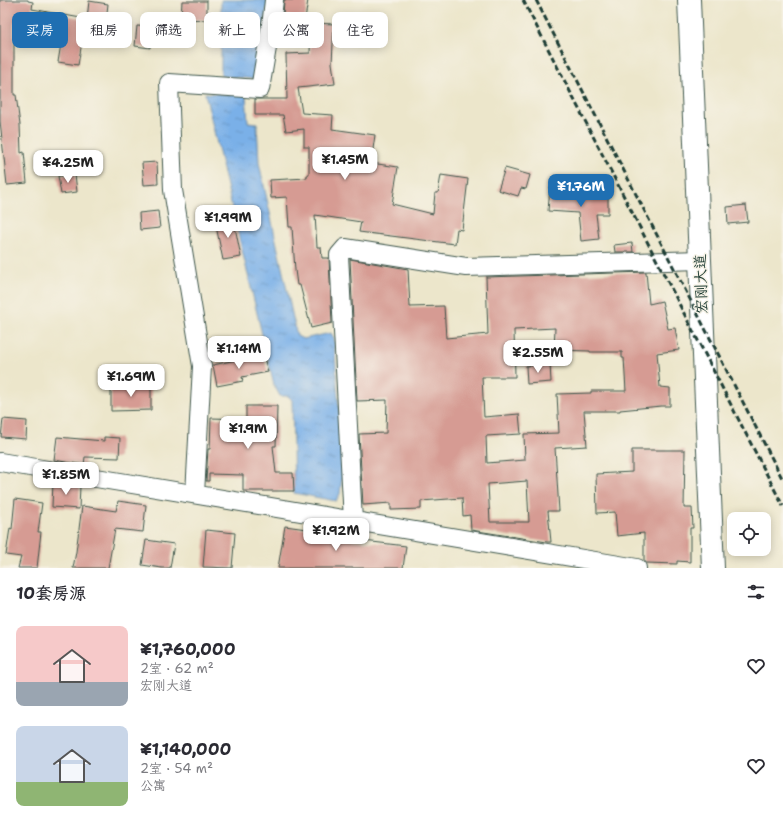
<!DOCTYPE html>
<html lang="zh">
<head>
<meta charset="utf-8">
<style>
  body { margin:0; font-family:"Shantell Sans","LXGW WenKai TC",sans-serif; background:#f2f2f3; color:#2b2b33; height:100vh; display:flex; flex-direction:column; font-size:15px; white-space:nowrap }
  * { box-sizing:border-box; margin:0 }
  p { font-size:13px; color:#7c7c81 }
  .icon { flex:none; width:22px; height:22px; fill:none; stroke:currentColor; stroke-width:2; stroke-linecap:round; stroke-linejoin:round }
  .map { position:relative; height:568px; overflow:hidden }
  .details { display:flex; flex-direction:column; background:#fff; flex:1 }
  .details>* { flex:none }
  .hud { position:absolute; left:12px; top:12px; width:400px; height:36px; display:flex; gap:8px }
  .tools { position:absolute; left:727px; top:512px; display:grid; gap:8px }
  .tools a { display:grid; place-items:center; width:44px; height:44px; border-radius:8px; background:#fff; box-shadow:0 2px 10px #0003; font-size:20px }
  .price { position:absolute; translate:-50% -34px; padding:0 9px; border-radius:8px; background:#fff; color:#222; font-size:13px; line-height:26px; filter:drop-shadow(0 1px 2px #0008) }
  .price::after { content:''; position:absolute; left:50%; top:24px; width:12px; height:9px; margin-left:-6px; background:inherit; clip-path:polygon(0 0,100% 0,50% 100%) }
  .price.selected { background:#1f6fb2; color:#fff }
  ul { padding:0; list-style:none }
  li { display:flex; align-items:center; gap:12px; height:100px; padding:0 16px }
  li span { display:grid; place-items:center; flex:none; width:112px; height:80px; border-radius:8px; color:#555 }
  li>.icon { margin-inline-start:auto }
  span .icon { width:48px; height:48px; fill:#fffc; stroke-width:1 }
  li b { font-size:17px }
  h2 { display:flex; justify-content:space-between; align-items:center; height:48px; padding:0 16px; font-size:17px }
  .chip { padding:0 14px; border-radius:8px; background:#fff; box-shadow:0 2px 10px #0003; font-size:14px; line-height:36px }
  .chip.selected { background:#1f6fb2; color:#fff }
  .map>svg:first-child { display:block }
</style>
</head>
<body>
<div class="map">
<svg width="783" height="568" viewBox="0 0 783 568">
  <defs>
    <pattern id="water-ripples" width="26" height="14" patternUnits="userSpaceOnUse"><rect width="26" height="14" fill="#7ab0e8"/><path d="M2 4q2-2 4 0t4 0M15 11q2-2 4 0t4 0" fill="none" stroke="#6390bd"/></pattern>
  </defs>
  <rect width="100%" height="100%" fill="#f7f3e8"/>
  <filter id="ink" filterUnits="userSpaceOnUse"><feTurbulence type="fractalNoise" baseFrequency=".025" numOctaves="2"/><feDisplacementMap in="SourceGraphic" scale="8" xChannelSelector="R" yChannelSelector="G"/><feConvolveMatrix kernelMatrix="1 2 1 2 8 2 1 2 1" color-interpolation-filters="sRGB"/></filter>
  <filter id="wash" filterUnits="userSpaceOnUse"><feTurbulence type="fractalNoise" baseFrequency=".012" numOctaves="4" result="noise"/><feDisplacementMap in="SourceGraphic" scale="16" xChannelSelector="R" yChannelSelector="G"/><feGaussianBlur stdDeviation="0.9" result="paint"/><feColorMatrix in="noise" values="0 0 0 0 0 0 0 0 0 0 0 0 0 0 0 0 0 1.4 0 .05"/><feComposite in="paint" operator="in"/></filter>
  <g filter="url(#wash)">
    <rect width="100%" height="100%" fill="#ece6cb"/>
    <path fill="url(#water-ripples)" stroke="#4c768e" d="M221 0H268L256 79 221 76Z
      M205 93 246 95 248 122 257 123 259 163 297 336 303 339 331 333 334 338 343 470 340 494 336 501 294 493 292 400 288 396H280L274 385Z"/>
    <g id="blocks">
      <path fill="#d69b93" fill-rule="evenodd" d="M0 0H28V1L33 2 32 9 86 19 78 65 58 62 63 32 14 23V95H16L20 125 21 153 24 152 27 183 7 185 0 121Z
        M284 0H308L305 19 283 15Z
        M89 1 108 4 106 21 87 19Z
        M182 1H207V20L181 19Z
        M311 23 334 24 332 63 335 84 308 87 298 88 302 113 333 115 332 129 375 135 371 163 398 167 392 204 433 214 435 193H438L441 175 468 179 462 230 457 229 455 244 359 232 361 222 315 215 317 247H321L322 258H329L332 323 311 328 300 285H297L295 270 292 227H289L287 197 271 198 270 180 307 178V175H309V147H304V129L286 131 283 115H255V99H287L286 54 310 53Z
        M137 26 152 27 150 48 135 46Z
        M157 162 158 184 144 185 142 163Z
        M505 168 530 175 526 189 521 188 518 196 498 190Z
        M75 174 77 192 61 194 58 176Z
        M550 187 569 188V190H608V214H596L599 239 581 241 578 213 548 211Z
        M746 205 748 222 728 224 727 207Z
        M158 211 160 228 140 230 139 213Z
        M233 217 241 257 223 260 215 221Z
        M632 243 633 252H615L614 245Z
        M350 259 408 269 410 307 444 306 446 338 488 334 486 277 646 272 649 304 662 301 668 329 675 328 679 350 657 353 660 387 670 388V406H661L620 410V411H584L587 446 555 448 559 511H548L551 542H547L471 530 470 515 463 516 462 498 421 501V509L391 510V503L363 505 359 434 386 433 387 400 357 401ZM555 328 554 350 590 351V352H622V358H624L626 391H591V393L557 394 559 433 524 434 525 460 487 463 486 436 521 434 519 414 484 417 482 377H515L514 330ZM527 481 529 522H490L488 484Z
        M263 354 268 372 242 377 243 381 217 386 213 365Z
        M550 364 551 382 527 384 526 366Z
        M111 385H151V410L111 411Z
        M246 406H277L276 446H273L276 473H293L294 491H243V475L209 474V481H206L208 449H210L211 418 246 419Z
        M3 419 27 421 26 439 1 437Z
        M57 437 104 441V437L120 438 119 458 85 457 84 465 54 460Z
        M632 450H685L684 508H692L693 528H690V562L677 561V564L646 563 644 560V533L617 536 615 512 597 513 596 474 632 472Z
        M53 482 80 486 79 509 52 507Z
        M15 499 42 503 38 532H41L37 568H18L21 557 6 555 10 528 12 529Z
        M118 501 146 505 143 532 115 529 108 568H73L76 552 82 506 116 511Z
        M285 526 314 530 313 535 406 546 403 568H278Z
        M206 530 235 533 232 568 203 567Z
        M146 540 174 544 170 568H162L142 565Z"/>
    </g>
  </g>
  <g filter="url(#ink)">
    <use href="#blocks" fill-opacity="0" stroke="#3e564b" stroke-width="1"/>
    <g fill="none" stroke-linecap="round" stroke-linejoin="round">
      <defs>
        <path id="minor" d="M0 462 637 568
          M195 494 202 366 173 190 169 83 260 89 272 18 274 0
          M353 521 339 255 345 248 466 267 700 260"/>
        <path id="tertiary" d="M689 0 713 568"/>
      </defs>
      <use href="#minor" stroke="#3e564b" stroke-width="20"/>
      <use href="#tertiary" stroke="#3e564b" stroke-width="24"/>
      <use href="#minor" stroke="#fff" stroke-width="18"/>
      <use href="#tertiary" stroke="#fff" stroke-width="22"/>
      <path stroke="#1f3d34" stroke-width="3" stroke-dasharray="6 3" stroke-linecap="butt" d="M523 0 783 506
        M536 0 783 480"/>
    </g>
  </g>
  <g text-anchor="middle" stroke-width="3" stroke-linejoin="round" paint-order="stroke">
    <g font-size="15" fill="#1f3d34" stroke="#f7f3e8">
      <text transform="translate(701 284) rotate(-92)" y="5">宏刚大道</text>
    </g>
  </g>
</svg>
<div class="tools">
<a><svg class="icon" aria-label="locate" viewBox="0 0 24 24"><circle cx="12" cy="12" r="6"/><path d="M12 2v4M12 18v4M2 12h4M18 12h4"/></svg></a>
</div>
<b class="price" style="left:345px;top:181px">¥1.45M</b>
<b class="price" style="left:68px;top:184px">¥4.25M</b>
<b class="price selected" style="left:581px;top:208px">¥1.76M</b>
<b class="price" style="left:228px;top:239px">¥1.99M</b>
<b class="price" style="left:239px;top:370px">¥1.14M</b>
<b class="price" style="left:538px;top:374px">¥2.55M</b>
<b class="price" style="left:131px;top:398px">¥1.69M</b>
<b class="price" style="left:248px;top:450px">¥1.9M</b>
<b class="price" style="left:66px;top:496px">¥1.85M</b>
<b class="price" style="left:336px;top:552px">¥1.92M</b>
<div class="hud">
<a class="chip selected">买房</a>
<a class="chip">租房</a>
<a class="chip">筛选</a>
<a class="chip">新上</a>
<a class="chip">公寓</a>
<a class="chip">住宅</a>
</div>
</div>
<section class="details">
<h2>10套房源<svg class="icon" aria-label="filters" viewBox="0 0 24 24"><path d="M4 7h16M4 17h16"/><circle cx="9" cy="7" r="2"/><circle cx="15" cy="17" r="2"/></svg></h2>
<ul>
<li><span style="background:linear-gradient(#f6c9c9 70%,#9aa5b1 0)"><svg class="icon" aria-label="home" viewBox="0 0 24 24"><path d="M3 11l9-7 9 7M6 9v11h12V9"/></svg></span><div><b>¥1,760,000</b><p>2室 · 62 m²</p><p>宏刚大道</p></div><svg class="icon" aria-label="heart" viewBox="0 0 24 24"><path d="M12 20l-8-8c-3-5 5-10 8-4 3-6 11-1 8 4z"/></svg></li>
<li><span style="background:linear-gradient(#c9d6e8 70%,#8fb573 0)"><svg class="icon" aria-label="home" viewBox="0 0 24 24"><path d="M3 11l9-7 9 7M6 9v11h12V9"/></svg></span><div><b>¥1,140,000</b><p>2室 · 54 m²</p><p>公寓</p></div><svg class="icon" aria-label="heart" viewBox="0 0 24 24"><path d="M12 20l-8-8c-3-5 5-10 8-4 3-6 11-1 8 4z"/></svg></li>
</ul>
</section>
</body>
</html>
